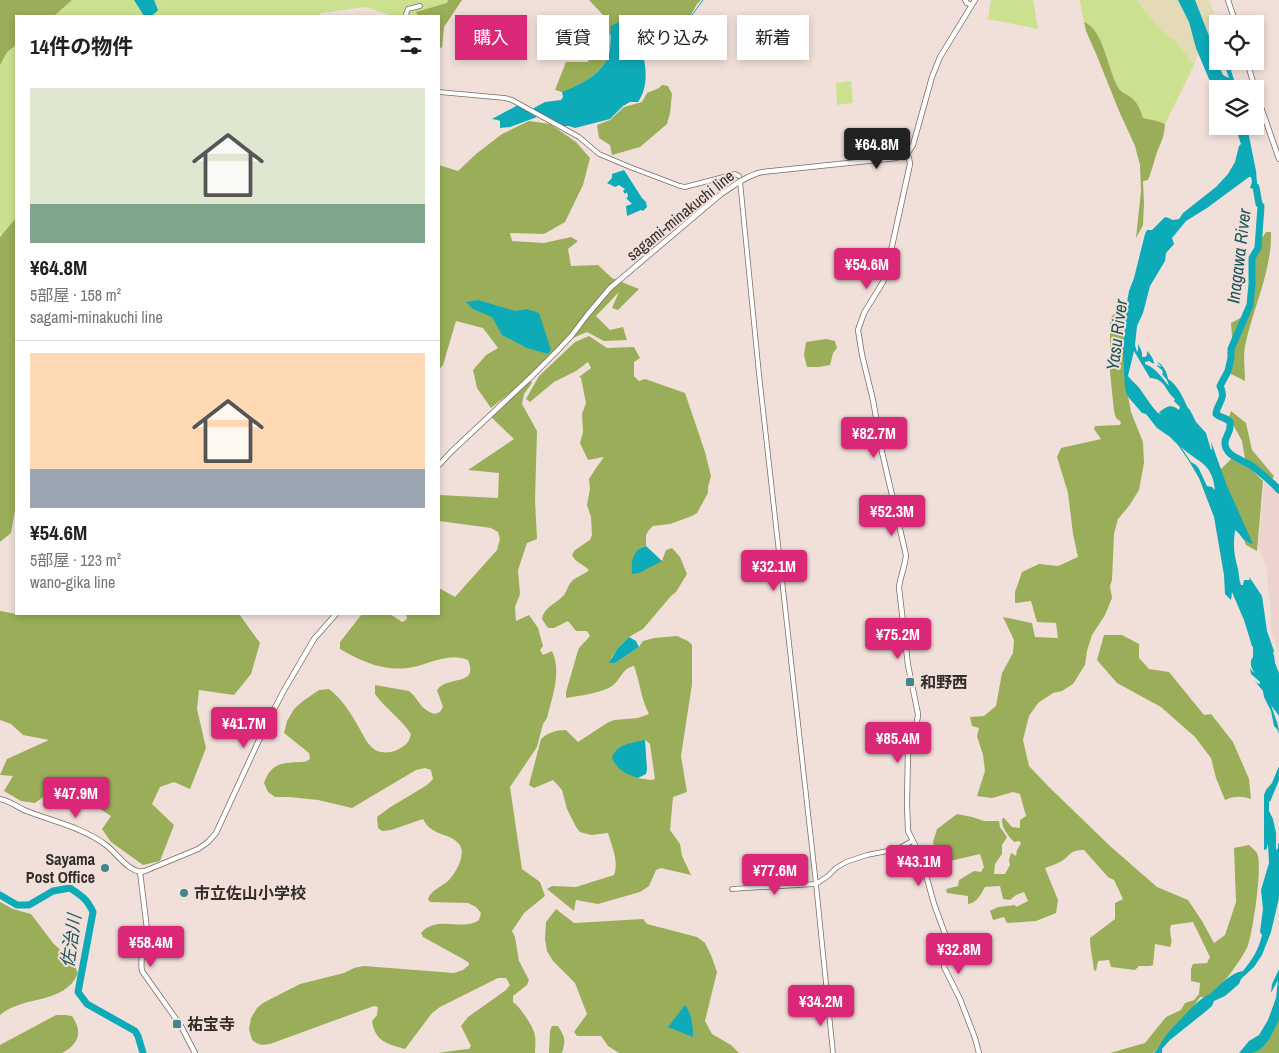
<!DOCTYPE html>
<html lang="ja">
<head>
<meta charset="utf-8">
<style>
  body { margin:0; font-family:"Archivo Narrow","Noto Sans JP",sans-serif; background:#f6f6f6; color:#202124; height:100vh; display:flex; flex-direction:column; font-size:19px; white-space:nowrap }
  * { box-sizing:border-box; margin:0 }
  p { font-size:16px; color:#757577 }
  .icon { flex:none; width:28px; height:28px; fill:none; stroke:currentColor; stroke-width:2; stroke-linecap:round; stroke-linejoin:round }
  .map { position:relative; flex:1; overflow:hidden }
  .side { position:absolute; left:15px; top:15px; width:425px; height:600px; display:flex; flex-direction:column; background:#fff; border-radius:0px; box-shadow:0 2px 8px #0003 }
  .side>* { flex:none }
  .hud { position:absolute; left:455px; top:15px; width:475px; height:45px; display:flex; gap:10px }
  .controls { position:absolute; left:1209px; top:15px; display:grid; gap:10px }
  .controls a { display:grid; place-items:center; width:55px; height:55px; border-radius:0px; background:#fff; box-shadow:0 2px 8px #0003; font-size:25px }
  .price { position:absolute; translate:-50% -42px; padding:0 11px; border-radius:5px; background:#db2777; color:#fff; font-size:16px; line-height:32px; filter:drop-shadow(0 1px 2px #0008) }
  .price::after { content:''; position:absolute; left:50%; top:30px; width:15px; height:11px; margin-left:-8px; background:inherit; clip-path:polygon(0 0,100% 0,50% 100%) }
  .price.active { background:#222; color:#fff }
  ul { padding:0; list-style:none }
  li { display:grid; align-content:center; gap:10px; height:265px; padding:0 15px }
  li+li { border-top:1px solid #e0e0e0 }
  li span { display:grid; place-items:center; height:155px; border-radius:0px; color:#555 }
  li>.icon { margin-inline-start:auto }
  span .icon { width:90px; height:90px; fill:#fffc; stroke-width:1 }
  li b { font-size:21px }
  h2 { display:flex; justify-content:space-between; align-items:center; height:60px; padding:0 15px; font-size:21px }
  .chip { padding:0 18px; border-radius:0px; background:#fff; box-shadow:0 2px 8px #0003; font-size:18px; line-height:45px }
  .chip.active { background:#db2777; color:#fff }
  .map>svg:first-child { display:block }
</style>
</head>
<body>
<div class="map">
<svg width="1279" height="1053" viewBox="0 0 1279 1053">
  <rect width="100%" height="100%" fill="#f1e0d9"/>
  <path fill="#edd3ce" d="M1264 482 1279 492V654L1271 630V613L1266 566 1258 546Z"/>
  <path fill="#cce18f" d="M61 0H454L432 16H393L366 7 321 13 317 16H41Z
    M991 0H1033L1038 29 988 19Z
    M1079 0H1136L1157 25 1165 34 1175 40 1194 65 1165 124 1157 121 1143 118C1140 108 1137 101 1129 96 1125 94 1121 92 1119 89 1108 72 1104 29 1084 22L1080 1Z
    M16 36V224L10 231 0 235V52Z
    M851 81 853 103 837 105 836 83Z"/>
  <path fill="#9aae59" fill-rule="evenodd" d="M0 0H72L54 16H16V45L7 52 0 65Z
    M448 0H462L444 27 442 48 439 47V16H418L416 12 447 3Z
    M589 0H701L697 4 687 22 671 36 655 27 643 23 623 20 609 36C610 46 610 54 605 63 599 73 575 91 562 92 561 92 556 90 555 90L566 62H588L604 16Z
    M1084 22C1104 29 1108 72 1119 89 1121 92 1126 94 1129 96 1137 101 1140 108 1143 118L1157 121 1165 124C1164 138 1162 140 1157 152 1154 161 1152 171 1148 180L1143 181 1144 203 1143 225 1136 238 1141 191 1140 165 1135 146 1119 111 1097 56 1086 31Z
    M662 85 668 86 672 94 670 113 667 124 640 147 612 155 610 145 599 138 597 125 610 120 624 107 642 102 647 93 659 88Z
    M529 121 550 124 576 142 590 158 583 185 565 222 544 234 510 233 512 241 544 243 571 237 578 241 568 249 571 266 598 265 612 278 639 289 618 310 612 308 619 292 596 316 610 330 623 327 627 340 604 341 587 332 573 338 528 377 532 383 524 394 522 404 537 431 535 500 537 539 527 543 518 570 520 594 515 607 516 621 529 615 538 628 543 646 540 650 543 655 552 651C562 672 552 697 547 718L543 724 537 747 510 787 522 869 540 882 545 896 524 913 512 931 515 937 519 961 529 980 527 985 513 996V1002C520 1007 534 1027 535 1036 536 1042 535 1048 535 1053H438L459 1050 469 1049 471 1046 461 1026 468 1017 506 990 510 985 506 978H498L440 1007 432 1013 405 1049C388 1044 375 1042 372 1021L377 1015 378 1007 374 1006 270 1044 262 1045 256 1043 252 1040 249 1029 251 1018 257 1008 263 1003 300 984 344 973 354 968 364 966 454 973 463 970 469 965V963L463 959 423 937 421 933C437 914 463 932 479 920L481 913 476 907 468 903 430 902 428 899C431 890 441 887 448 881 456 873 468 852 458 843 451 835 438 835 430 828 427 826 425 822 423 819L391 830 382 831 378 828 377 817 389 808 427 785 433 779 431 770 425 768 416 770 352 808 318 800 289 797H275L268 792 264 783C271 764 280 763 299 762 304 762 306 762 310 759L309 753 284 733 287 721 294 709 303 701 319 690 329 689C341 698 351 713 358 726 363 734 368 747 377 751 383 753 391 753 397 750 405 746 409 743 411 734 401 719 386 709 375 694V685L409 691C420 700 419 709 435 714L440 712 443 707 437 690C448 675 479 687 468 660 447 651 427 666 407 668 383 671 360 661 340 649V642L362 614H390L402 622 406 620 407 617 406 614H439V588L455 597 497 550 500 539 498 532 491 528 439 521V495L498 498 499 473 468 470 514 439 490 416 516 388 491 408 477 388 473 370 486 355 498 348 483 328 456 321 443 365 439 370V165L458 171 476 154 502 134Z
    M16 218V505L11 533 0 542V237Z
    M1266 232H1271C1272 271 1253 308 1245 346 1243 357 1245 369 1245 381L1231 374 1226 365 1233 349 1231 323 1248 314C1249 308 1252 301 1253 295 1256 271 1250 254 1266 232Z
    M1114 314 1123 317 1122 333 1127 341 1126 385 1131 412 1143 442 1144 463 1139 490 1129 506 1118 519 1114 534 1112 580 1110 586 1112 598 1105 615 1092 635 1087 651 1085 665 1073 684 1062 691 1053 693 1038 703 1029 716 1023 740 1029 766 1048 786 1110 846 1157 887 1188 900 1202 921 1214 943 1225 935 1236 902 1234 848 1249 845C1251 847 1255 850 1257 853 1263 865 1253 931 1248 945 1245 955 1217 994 1208 997 1205 998 1202 997 1200 997L1189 1013 1153 1053H1110L1145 1043 1166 1017 1181 1010 1185 1003 1194 1000 1199 994 1200 983 1191 981V969L1193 964 1207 963 1210 957 1193 922 1171 925C1168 933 1174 940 1170 947L1155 944 1153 965 1150 966H1139L1135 970 1111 967 1109 960 1098 961 1096 971 1094 970C1093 959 1090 949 1090 938L1115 919V903L1123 899 1114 880 1108 877 1084 850C1070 850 1072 854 1062 861 1057 864 1050 866 1045 868L1058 900 1056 913 1036 921 1007 923 1004 917 993 920 990 911 998 907 1015 905 1016 907 1028 901 1024 892 1016 895 1010 900 1003 899 1000 886 985 887C981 894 977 903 968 904V896L947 893 946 889 958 886 959 880 974 871 981 872 984 867 980 854 950 861 928 869V865L938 859 933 842 937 829 957 814 972 817 984 821H999L1000 827 1007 837 1002 845V854L995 864 994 874H1005L1010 865 1009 860 1011 853 1016 856 1017 850 1021 843 1019 841 1014 842C1007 834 1002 829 1002 819L1004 818 1012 827 1020 828V820L1026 816 1020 794 1013 792 992 798 977 796 985 771 983 755 977 736 979 728 972 726 970 717 984 716 996 706 1002 673 1013 653 1014 640 1003 617 1032 623 1035 637 1058 638 1056 623 1037 622 1031 601 1015 603V592L1022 572 1039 564 1058 566 1078 557 1073 534 1068 493 1057 457 1061 448 1101 439 1094 429 1095 426 1120 425 1121 422 1116 418 1114 411 1110 372V318Z
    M589 336 607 348 634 347 640 358 634 362V376L639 381 645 379 685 393 705 452 711 476 708 487V493L697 513 692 516 670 524 653 526 649 530 646 535V546L641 547 662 561 666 550 672 548 680 557 687 574 676 592 671 596 643 629 629 637 617 649 611 658 615 663 639 647 643 641 654 638 677 636 688 641 692 645V684L681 756 687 792 673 797 670 830 680 844 682 856 691 875 661 868 656 870 649 886 640 892 598 904 576 900 574 911 547 889 552 886 576 887 614 875C619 862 612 846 608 833L591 835 580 832 576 827 567 809 562 790 553 780 534 788 529 785 541 739C547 733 556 730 566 730L578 742 607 723 614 720 638 718 649 714C641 699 640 682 634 666 622 668 621 680 612 686 602 693 578 696 566 698V692L577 654 579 648 590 636 587 631H576L568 621 554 628H548L542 619C544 607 557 603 564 595 567 591 568 585 572 581 577 576 584 575 589 570 583 564 576 563 572 555L575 550 590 540 592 535 591 517 587 505 590 489 589 479 596 468 604 457 588 460 580 443 583 432 582 414 586 403 581 378 579 377 591 368 588 362 576 371 554 382 530 402 526 399 539 376 575 342ZM645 740 650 744 655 779 651 780 637 778Z
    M826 339 835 341 837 348 833 353 830 365 819 367H807L804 355 806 342Z
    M1231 411 1246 423 1252 450 1274 476 1272 479 1245 459 1242 441 1229 417Z
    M1231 459 1250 468 1263 481 1257 551 1246 545 1231 504 1220 470Z
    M0 611 16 614H239L260 643 251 674 234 695 199 690 197 709 206 748 190 789 174 782 160 787 152 804 174 825 160 861 143 865 111 842 102 829 111 816 97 807 71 809 59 800 63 790 55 788 35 803 21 801 4 791 13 776 0 775 7 759 49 740 23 735 11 724 0 720Z
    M1104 635H1122L1139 644V658L1149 669 1169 672 1204 715 1211 714 1233 742 1249 779 1251 799C1241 796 1235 796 1225 800L1216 778 1211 758 1195 737 1161 707 1117 683 1097 660Z
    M0 902 13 909 31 914 53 943 72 961 78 973C65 1005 23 995 0 1015Z
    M556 909 574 923 643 919 647 924 697 937 705 943 711 955 717 972 705 1021 712 1034 731 1045 739 1053H619L608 1046 601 1036H577L574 1032 587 1014 575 983 553 961 547 951 545 939 546 922Z
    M1279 1010V1053H1248Z
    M56 1015H65L72 1016C83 1032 79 1044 62 1053H0V1045Z
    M552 1026H558C565 1038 566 1039 562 1053H549L550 1031Z"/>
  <path fill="#e4dab5" d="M1136 0H1209L1214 13 1194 65 1175 40 1165 34 1157 25Z"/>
  <path fill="#0daab7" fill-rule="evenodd" d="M134 0H154L158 10C154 15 151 16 144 16Z
    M1178 0H1195L1209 36 1214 46V48L1217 50V57L1216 59 1223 75 1229 78 1223 61H1228L1237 89H1218L1216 87 1217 98 1196 48 1189 22Z
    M623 20 632 23 641 24 673 33V34L642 26 634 28C643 50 653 80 638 102H630L623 106 610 119 575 128 569 126H561L534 110V108L545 102 561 100 563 97 562 92C581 85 607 72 610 49 611 41 610 34 611 26Z
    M518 105 537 117 510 127 500 128V121L498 120 492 119Z
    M1235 126H1247L1256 171 1258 194 1254 189 1250 188 1252 182 1251 177H1249L1207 208 1186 221 1172 238 1174 244 1166 253 1165 261 1150 286 1143 313 1137 326 1135 345 1137 352 1138 350V344C1140 348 1143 352 1142 357H1145L1147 355V351C1150 354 1154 359 1154 364L1149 361 1145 362V364C1156 368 1162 378 1169 386L1167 380 1162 374 1163 373 1162 370 1157 366V365L1162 367 1157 362C1163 364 1167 372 1168 379 1178 385 1183 398 1188 408L1190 410 1196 422 1206 433 1211 450 1212 449 1211 442 1213 447 1227 486 1253 544C1240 540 1244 537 1235 530 1233 548 1234 553 1238 569 1239 575 1239 580 1241 585H1243L1244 580H1250L1249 577 1250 578 1262 596 1267 631 1274 651 1273 653 1274 655 1275 663 1279 673V716L1271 705 1278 725 1279 734 1277 729 1274 726 1271 711 1264 697 1263 691 1254 680 1257 683 1260 684V682L1251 674 1250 668 1252 671 1255 673C1251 669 1249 661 1253 657V647L1252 646 1244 620 1232 592 1231 600 1225 594 1224 575 1214 517 1199 478 1189 461 1178 445 1170 437 1157 428 1146 414 1142 413 1130 399 1127 395 1125 388 1123 351 1127 302 1129 291 1134 278 1145 234 1147 230H1152L1164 218 1166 217 1173 220 1179 219 1183 213 1216 187 1228 174 1235 162 1239 146 1241 144ZM1134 351 1150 378C1166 379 1164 390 1175 399L1174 401 1180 407 1179 410C1170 403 1167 407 1159 412L1161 414 1158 413C1151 406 1146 397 1140 389 1136 384 1132 381 1128 376ZM1181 447C1198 463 1212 462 1215 490L1212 487 1207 486 1199 469 1196 465 1191 462Z
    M624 170 642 198 646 202 647 207 643 211 641 210 627 216 626 206 632 204 626 198 628 197 627 192 625 194 623 191 625 189 619 185 615 187 607 183 612 178V174Z
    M478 300 515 311 527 309 539 313 551 350 548 354 527 348 502 335 492 317 473 309 466 302Z
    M646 546 662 561 639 573 632 574C631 563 632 549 646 546Z
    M629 637 636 641 639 647 615 663H609L617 649Z
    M645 740 647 769 646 774 638 778C626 774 617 770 612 758 616 744 632 743 645 740Z
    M1279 766V780L1270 802 1269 801V811L1273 819 1276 833V850L1278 848V843L1279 844V898L1271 932 1262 955 1254 967 1241 979 1239 984 1225 996 1214 1001 1212 1006 1205 1012 1170 1040 1162 1049V1053H1154C1158 1048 1161 1043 1165 1037 1170 1030 1177 1023 1183 1017 1189 1010 1199 1000 1206 996 1210 994 1209 996 1212 992 1220 985 1232 972 1243 971 1252 960 1259 949 1262 935L1260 932 1263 909 1261 890 1269 863 1268 844 1266 851V849L1264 850V795L1266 790 1272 783Z
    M1279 969V1019L1278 1022C1272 1034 1266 1049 1252 1053 1248 1053 1243 1053 1239 1053L1249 1041 1259 1035 1268 1020 1276 998 1278 980 1271 993 1272 984Z
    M685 1005C692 1014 693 1026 693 1037L668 1027Z"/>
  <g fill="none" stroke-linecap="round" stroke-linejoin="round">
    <path stroke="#0daab7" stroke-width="1" d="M673 33 684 26 703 0"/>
    <path stroke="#0daab7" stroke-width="7" d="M1256 187 1259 204 1261 206 1258 248 1252 258V284L1250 305 1231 349V358L1228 371 1220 386C1227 399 1217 403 1216 414 1220 418 1226 417 1230 422 1232 433 1224 436 1225 444 1226 457 1244 460 1252 466 1261 473 1271 481 1279 490
      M0 895 17 905H29L53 891 70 888C82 896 87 899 93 912L78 992 87 1004 135 1031 138 1036 143 1053"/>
    <defs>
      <path id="minor" d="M407 16 406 14 408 9 420 6
        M439 92 505 98 512 100 579 137 599 154 630 167 680 186 685 187 735 174 739 176
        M740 181 759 374 816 884 833 1053
        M732 889 816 884 828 876 836 868 846 862 867 855 898 849 912 841"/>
      <path id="major" d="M965 0 967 3 972 5
        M1228 0 1236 24
        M1247 61 1255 89
        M1255 90 1279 159
        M907 154 909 158 910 164 887 269 883 282 864 313 858 330 862 355 873 400 882 452 906 555C905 567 900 577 899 588L908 665 918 714C918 726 910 737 908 750L907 804 908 831 921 857 934 904 945 934 946 942 944 967 960 999 975 1038 979 1053
        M439 465 451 452 532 376 560 348 572 335 588 314 610 288 720 195C733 186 746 176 762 172L896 158 907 154 913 145 932 77 940 57 975 0
        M0 799C9 801 16 806 24 810 51 821 82 827 106 845 117 853 130 875 145 871L198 849 208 842 216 833 266 725 283 692 314 639 336 614
        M140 872 147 929C146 943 139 957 142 971L181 1026 195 1053"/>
    </defs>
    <use href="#minor" stroke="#7a6b65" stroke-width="5.5"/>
    <use href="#major" stroke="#7a6b65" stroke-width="6"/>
    <use href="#minor" stroke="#fff" stroke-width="4"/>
    <use href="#major" stroke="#fff" stroke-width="4.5"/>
  </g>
  <g fill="#3f878b" stroke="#f1e0d9" stroke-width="2">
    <rect x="905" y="677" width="10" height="10" rx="2.5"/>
    <circle cx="105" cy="868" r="5"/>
    <circle cx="184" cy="893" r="5"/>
    <rect x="172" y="1019" width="10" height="10" rx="2.5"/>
  </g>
  <g text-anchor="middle" stroke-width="4" stroke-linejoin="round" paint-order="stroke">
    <g font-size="16" fill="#332d2a" stroke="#f1e0d9">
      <text transform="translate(680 215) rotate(-39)" y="6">sagami-minakuchi line</text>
    </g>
    <g font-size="16" font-weight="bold" fill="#332d2a" stroke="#f1e0d9" text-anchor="start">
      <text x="920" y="688">和野西</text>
      <text x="95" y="865" text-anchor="end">Sayama<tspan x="95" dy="18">Post Office</tspan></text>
      <text x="194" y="899">市立佐山小学校</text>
      <text x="187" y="1030">祐宝寺</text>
    </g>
    <g font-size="18" font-style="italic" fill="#1f565c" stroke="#f1e0d9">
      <text transform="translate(1239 256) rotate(-83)" y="6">Inagawa River</text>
      <text transform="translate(1117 335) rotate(-83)" y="6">Yasu River</text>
      <text transform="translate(71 941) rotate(-82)" y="6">佐治川</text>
    </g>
  </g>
</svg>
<div class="controls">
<a><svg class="icon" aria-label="locate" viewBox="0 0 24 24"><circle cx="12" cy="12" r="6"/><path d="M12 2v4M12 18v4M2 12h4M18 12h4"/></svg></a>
<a><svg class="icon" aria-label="layers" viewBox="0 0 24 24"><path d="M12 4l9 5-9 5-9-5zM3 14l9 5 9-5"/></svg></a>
</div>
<b class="price active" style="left:877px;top:170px">¥64.8M</b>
<b class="price" style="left:867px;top:290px">¥54.6M</b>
<b class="price" style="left:874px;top:459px">¥82.7M</b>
<b class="price" style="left:892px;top:537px">¥52.3M</b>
<b class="price" style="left:774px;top:592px">¥32.1M</b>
<b class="price" style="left:898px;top:660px">¥75.2M</b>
<b class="price" style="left:244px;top:749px">¥41.7M</b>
<b class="price" style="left:898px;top:764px">¥85.4M</b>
<b class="price" style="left:76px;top:819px">¥47.9M</b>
<b class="price" style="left:919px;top:887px">¥43.1M</b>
<b class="price" style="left:775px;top:896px">¥77.6M</b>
<b class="price" style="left:151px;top:968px">¥58.4M</b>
<b class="price" style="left:959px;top:975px">¥32.8M</b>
<b class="price" style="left:821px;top:1027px">¥34.2M</b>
<div class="hud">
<a class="chip active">購入</a>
<a class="chip">賃貸</a>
<a class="chip">絞り込み</a>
<a class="chip">新着</a>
</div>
<section class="side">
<h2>14件の物件<svg class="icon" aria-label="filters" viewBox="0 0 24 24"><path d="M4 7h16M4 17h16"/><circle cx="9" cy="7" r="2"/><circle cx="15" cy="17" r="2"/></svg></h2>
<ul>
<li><span style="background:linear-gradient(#dfe7d0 75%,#7fa58c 0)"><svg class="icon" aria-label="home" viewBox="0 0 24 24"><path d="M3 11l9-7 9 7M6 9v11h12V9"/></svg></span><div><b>¥64.8M</b><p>5部屋 · 158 m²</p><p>sagami-minakuchi line</p></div></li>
<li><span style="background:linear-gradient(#ffd9b3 75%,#9aa5b1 0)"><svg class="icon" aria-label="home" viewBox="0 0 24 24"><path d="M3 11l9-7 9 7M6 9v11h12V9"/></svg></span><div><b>¥54.6M</b><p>5部屋 · 123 m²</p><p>wano-gika line</p></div></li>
</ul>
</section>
</div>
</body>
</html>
